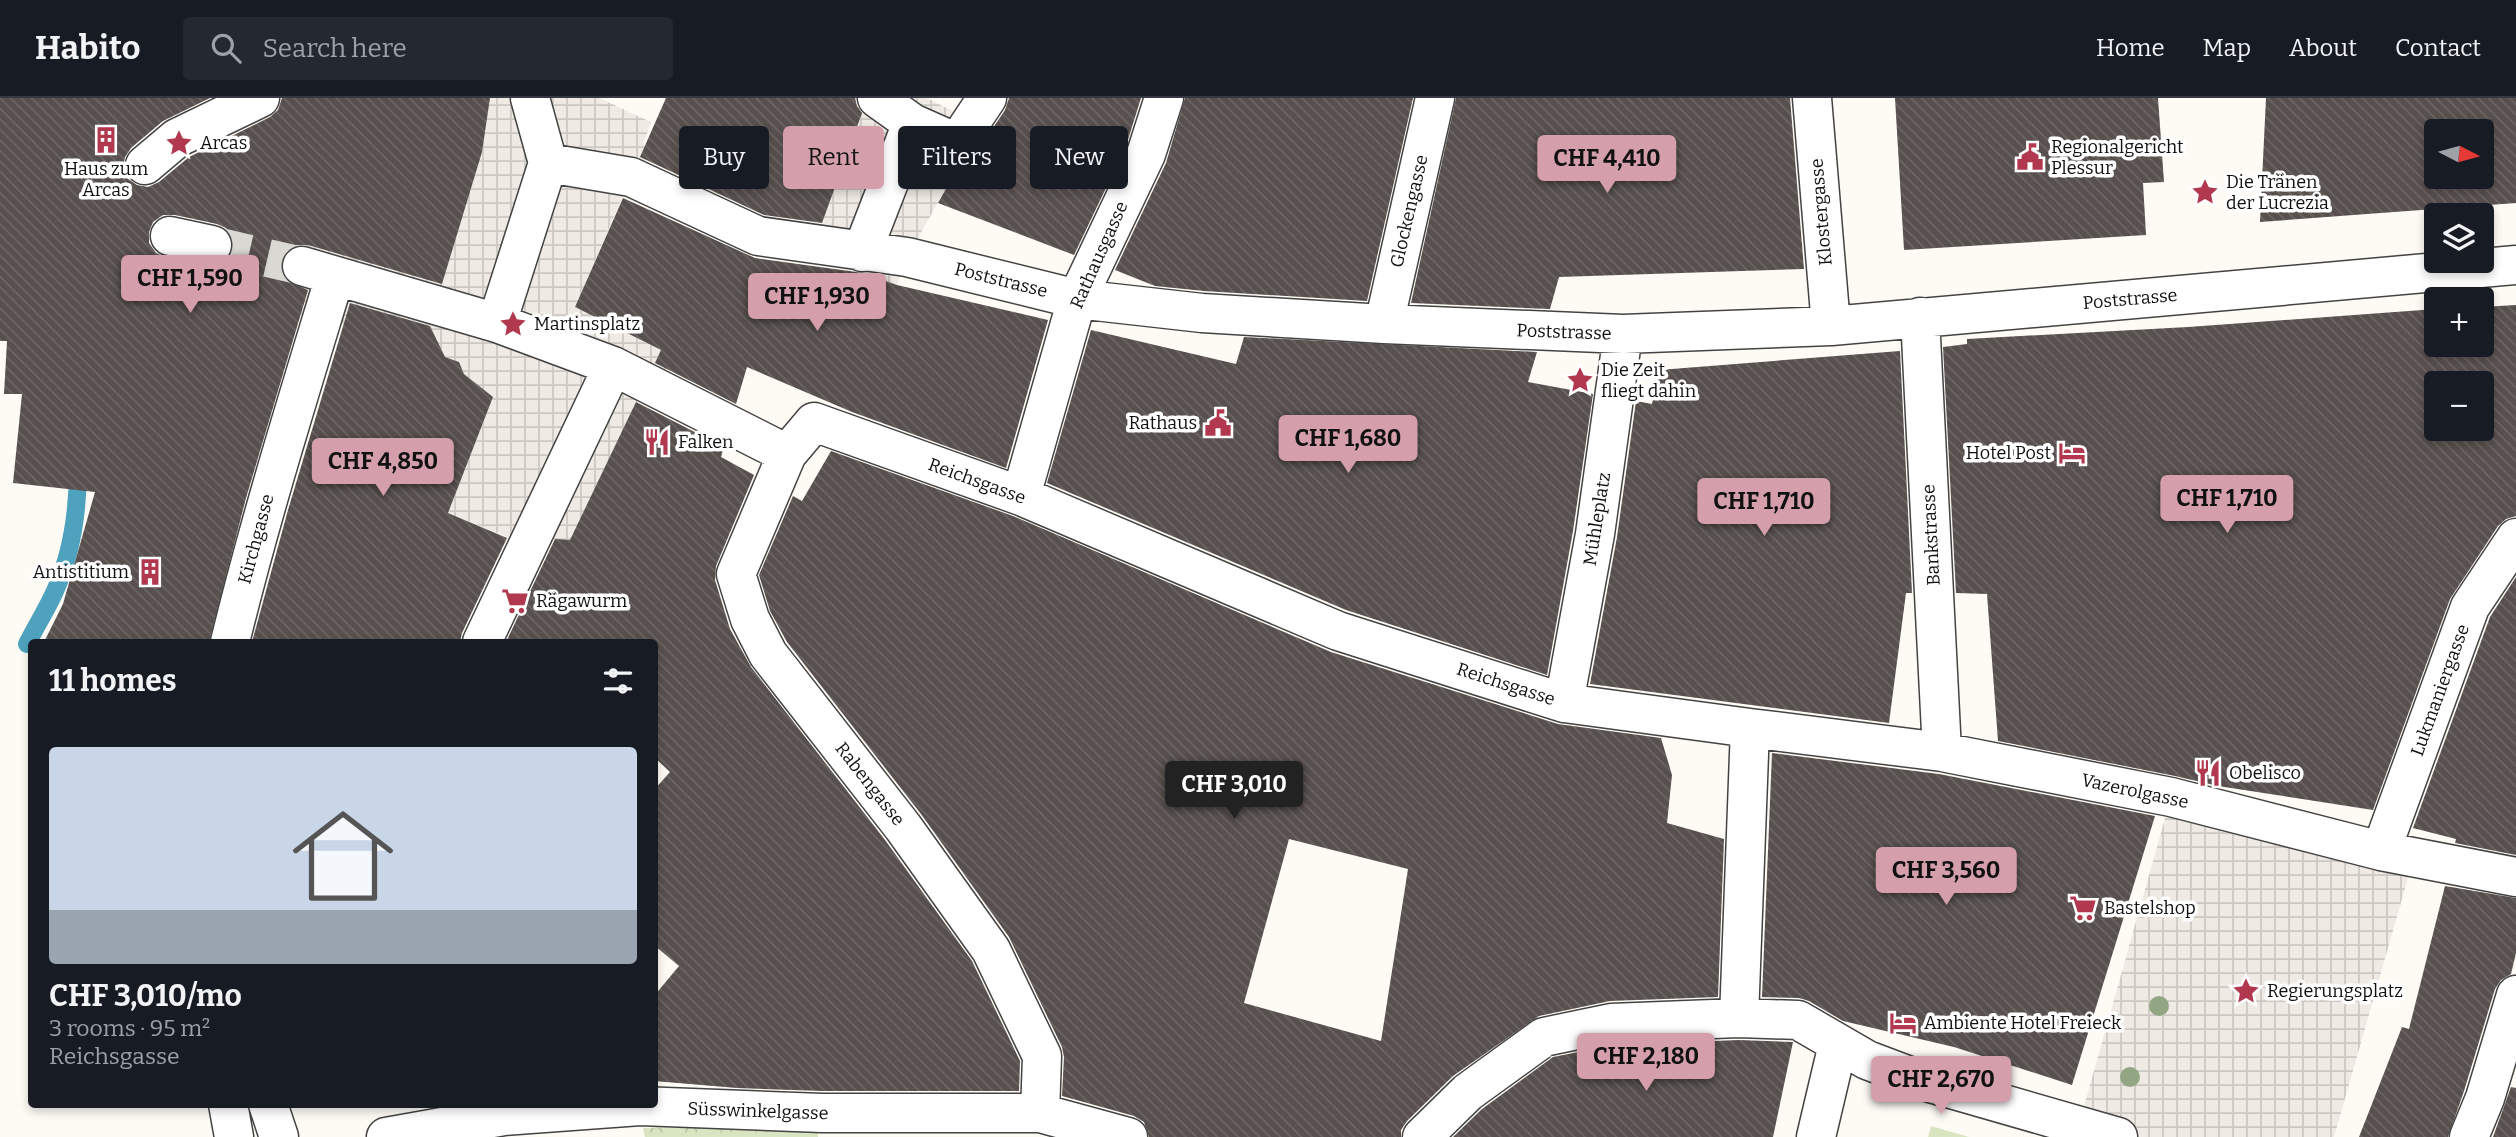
<!DOCTYPE html>
<html lang="en">
<head>
<meta charset="utf-8">
<style>
  body { margin:0; font-family:Bitter,serif; background:#242831; color:#f1f3f6; height:100vh; display:flex; flex-direction:column; font-size:26px; white-space:nowrap }
  * { box-sizing:border-box; margin:0 }
  p { font-size:23px; color:#9ea1a6 }
  .icon { flex:none; width:38px; height:38px; fill:none; stroke:currentColor; stroke-width:2; stroke-linecap:round; stroke-linejoin:round }
  .map { position:relative; flex:1; overflow:hidden }
  .side { position:absolute; left:28px; top:541px; width:630px; height:469px; display:flex; flex-direction:column; background:#171b24; border-radius:7px; box-shadow:0 4px 10px #0003 }
  .side>* { flex:none }
  .guide { position:absolute; left:679px; top:28px; width:665px; height:63px; display:flex; gap:14px }
  .needle { width:46px; rotate:96deg }
  .controls { position:absolute; left:2424px; top:21px; display:grid; gap:14px }
  .controls a { display:grid; place-items:center; width:70px; height:70px; border-radius:7px; background:#171b24; box-shadow:0 4px 10px #0003; font-size:35px }
  .price { position:absolute; translate:-50% -60px; padding:0 16px; border-radius:7px; background:#d49fab; color:#111; font-size:23px; line-height:46px; filter:drop-shadow(0 2px 4px #0008) }
  .price::after { content:''; position:absolute; left:50%; top:42px; width:21px; height:16px; margin-left:-10px; background:inherit; clip-path:polygon(0 0,100% 0,50% 100%) }
  .price.current { background:#222; color:#fff }
  ul { padding:0; list-style:none }
  li { display:grid; align-content:center; gap:14px; height:371px; padding:0 21px }
  li span { display:grid; place-items:center; height:217px; border-radius:7px; color:#555 }
  li>.icon { margin-inline-start:auto }
  span .icon { width:126px; height:126px; fill:#fffc; stroke-width:1 }
  li b { font-size:30px }
  h2 { display:flex; justify-content:space-between; align-items:center; height:84px; padding:0 21px; font-size:30px }
  .chip { padding:0 24px; border-radius:7px; background:#171b24; box-shadow:0 4px 10px #0003; font-size:24px; line-height:63px }
  .chip.current { background:#d49fab; color:#111 }
  header { display:flex; align-items:center; gap:42px; box-sizing:border-box; height:98px; padding:0 35px; background:#171b24; border-bottom:2px solid #363941 }
  header strong { font-size:33px }
  nav { display:flex; gap:38px; margin-inline-start:auto; font-size:24px }
  .search { width:490px; height:63px; background:#242831; display:flex; align-items:center; gap:18px; box-sizing:border-box; padding:0 24px; border-radius:7px; color:#9ea1a6; font-size:26px }
  .map>svg:first-child { display:block }
</style>
</head>
<body>
<header>
<strong>Habito</strong>
<div class="search"><svg class="icon" aria-label="search" viewBox="0 0 24 24"><circle cx="10" cy="10" r="6"/><path d="M15 15l6 6"/></svg>Search here</div>
<nav><a>Home</a><a>Map</a><a>About</a><a>Contact</a></nav>
</header>
<div class="map">
<svg width="2516" height="1039" viewBox="0 0 2516 1039">
  <defs>
    <pattern id="park-crowns" width="20" height="18" patternUnits="userSpaceOnUse" patternTransform="scale(1.75)"><rect width="20" height="18" fill="#d9e5c1"/><path d="M2 6a3 3 0 1 1 6 0M12 15a3 3 0 1 1 6 0" fill="none" stroke="#b9c3a5"/></pattern>
    <pattern id="plaza-grid" width="8" height="8" patternUnits="userSpaceOnUse" patternTransform="scale(1.75)"><rect width="8" height="8" fill="#efeae3"/><path d="M0 4h8M4 0v8" fill="none" stroke="#ccc8c2"/></pattern>
    <pattern id="building-back-hatch" width="6" height="6" patternUnits="userSpaceOnUse" patternTransform="scale(1.75)"><rect width="6" height="6" fill="#58504e"/><path d="M-1 5l2 2M0 0l6 6M5-1l2 2" fill="none" stroke="#6b6563"/></pattern>
  </defs>
  <rect width="100%" height="100%" fill="#fefbf5"/>
  <path fill="#d9e5c1" d="M1931 1028 1969 1039H1928Z"/>
  <path fill="url(#park-crowns)" d="M753 1027 819 1029 818 1039H645L643 1030Z"/>
  <path fill="url(#plaza-grid)" d="M490 0H599L651 24 644 44 646 61 631 79 575 209 680 262 646 285 564 455 561 448 554 441 515 442 448 415 493 299 464 276 459 264 442 258 437 241 430 233 356 228 291 215 306 143Z
    M862 0H927L962 18 968 52 907 159 897 187 827 163 820 131 862 13Z
    M2171 699 2414 759 2334 1039H2118L2079 1026Z"/>
  <g fill="none" stroke-linecap="round" stroke-linejoin="round">
    <path stroke="#4fa2be" stroke-width="18" d="M27 546C36 528 47 511 55 493 72 455 78 411 78 370"/>
  </g>
  <path fill="url(#building-back-hatch)" fill-rule="evenodd" d="M0 0H210L163 23 131 50 125 59 123 70 128 81 137 87 148 89 159 84 189 59 270 19 278 12 282 0H490L482 54 442 186 308 147H296L287 152 281 161V172L286 183 308 192 246 400 209 544H44L63 506 95 394 13 385 22 296H4L7 243H0ZM163 117H175L217 126 226 130 233 141V151L229 161 219 168H207L165 159 156 155 149 145V134L153 124Z
    M666 0H855L857 8 862 15 822 125 764 117 640 59Z
    M1009 0H1141L1126 48 1074 157 938 105 960 66 968 64 975 57 1005 12Z
    M1185 0H1413L1367 203 1204 193 1155 188 1115 172 1166 65Z
    M1456 0H1790L1804 171 1559 179 1550 211 1411 205Z
    M1895 0H2158L2164 84 2143 85 2146 137 1904 152Z
    M2266 0H2516V105L2260 124ZM2436 33H2482V79H2436Z
    M623 100 755 160 863 175 897 187 1048 222 1006 370 852 314 747 269 736 306 655 265 661 252 575 209Z
    M350 205 430 228 445 259 459 264 464 276 493 299 448 415 507 440 462 535 460 544H252L288 412Z
    M2516 207V418L2506 421 2498 428 2450 501 2373 712 2218 688 2175 678 1998 643 1987 496 1956 495 1943 249 1967 246V241L2188 229 2436 211V247H2482V209ZM2436 285H2482V331H2436Z
    M1091 232 1236 266 1244 239 1537 254 1528 284 1593 296 1573 433 1547 577 1346 512 1047 385Z
    M1900 253 1912 495H1906L1889 625 1590 586 1617 439 1636 303 1652 306 1659 272Z
    M636 304 724 349 721 359 754 377 716 468 715 482 730 531 751 569 885 742 972 863 1020 963 1019 993H822L737 990 654 983V898L679 868 654 847V692L670 674 654 659V544H506L555 441 570 442Z
    M831 353 1013 418 1331 554 1558 626 1661 640 1672 677 1667 725 1724 741 1718 899 1610 903 1539 918 1453 978 1407 1023 1401 1032V1039H1149L1144 1024 1134 1018 1062 998 1064 959 1062 949 1009 839 921 716 787 544 770 513 759 477 793 398 802 403ZM1289 741 1408 771 1381 943 1244 905Z
    M2516 479V757L2455 745 2456 741 2413 730 2490 519Z
    M1772 655 1939 676 2155 718 2072 987 1954 949 1843 923 1809 903 1799 900 1762 899Z
    M2445 788 2516 800V855L2511 876 2501 882 2495 891 2464 993 2448 1039H2359L2402 929 2409 931Z
    M1739 942 1793 944 1773 1039H1453L1482 1011 1553 959 1614 947Z
    M2511 989 2516 990V1039H2493Z"/>
  <g fill="none" stroke-linecap="round" stroke-linejoin="round">
    <path stroke="#dad8d3" stroke-width="38" stroke-dasharray="38 19" stroke-linecap="butt" d="M212 147 302 168"/>
    <defs>
      <path id="minor" d="M877 0 912 25
        M1812 0 1831 228
        M548 65 631 79 758 138 907 159 1077 201 1202 215 1384 226 1623 236 1831 228 2516 167
        M145 67 177 40 260 0
        M170 138 212 147
        M862 154 912 25 957 45 987 0
        M302 168 497 225 613 268 787 356 814 324 1021 398 1338 533 1564 605 1750 630 1739 920 1798 922 1867 962 1920 982 2118 1039
        M1920 219 1942 654
        M497 225 548 65 530 0
        M1384 226 1435 0
        M787 356 736 476 750 521 768 556 903 729 991 852 1042 958 1040 1015
        M1021 398 1077 201 1146 56 1164 0
        M230 544C260 421 298 300 335 178
        M482 544 613 268
        M1564 605 1595 436 1623 236
        M1750 630 1942 654 2171 699 2381 753 2516 779
        M2381 753 2470 509 2516 440
        M228 1006 234 1039
        M268 1006 279 1039
        M386 1039 504 1018 640 1008 822 1015H1040L1128 1039
        M1422 1039 1468 994 1544 939 1611 925 1739 920
        M1816 1039 1838 946
        M2469 1039 2485 1000 2516 897"/>
    </defs>
    <use href="#minor" stroke="#434343" stroke-width="41"/>
    <use href="#minor" stroke="#fff" stroke-width="38"/>
  </g>
  <g fill="#93a684">
    <circle cx="2159" cy="908" r="10"/>
    <circle cx="2130" cy="979" r="10"/>
  </g>
  <defs>
    <symbol id="building-bare" viewBox="-9 -9 18 18"><path d="M-4-6H4V6H1V3H-1V6H-4ZM-2.5-4.3h1.7v1.8h-1.7ZM.8-4.3h1.7v1.8H.8ZM-2.5-1h1.7V.8h-1.7ZM.8-1h1.7V.8H.8Z" fill="#b1384f" stroke="#fff" stroke-width="2.5" paint-order="stroke"/></symbol>
    <symbol id="sight-bare" viewBox="-9 -9 18 18"><path d="M0-6L1.8-2.2L6-1.7L2.9 1.2L3.7 5.4L0 3.3L-3.7 5.4L-2.9 1.2L-6-1.7L-1.8-2.2Z" fill="#b1384f" stroke="#fff" stroke-width="2.5" paint-order="stroke"/></symbol>
    <symbol id="civic-bare" viewBox="-9 -9 18 18"><path d="M-.6-6.5H3V-4.5H.6V-3L4-1V1h2V6H-6V1h2V-1L-.6-3ZM-1.2 2.5V6h2.4V2.5Z" fill="#b1384f" stroke="#fff" stroke-width="2.5" paint-order="stroke"/></symbol>
    <symbol id="restaurant-bare" viewBox="-9 -9 18 18"><path d="M-5-6h1v4h1v-4h1v4h1v-4h1v5L-1.5 .5V6h-2V.5L-5-1ZM5-6V6H3V1.5H1.5Q1.5-4 5-6Z" fill="#b1384f" stroke="#fff" stroke-width="2.5" paint-order="stroke"/></symbol>
    <symbol id="hotel-bare" viewBox="-9 -9 18 18"><path d="M-6-4.5h1.5V1H6V5H4.5V3h-9V5H-6ZM-4 0a1.8 1.8 0 1 1 3.6 0ZM.5 0V-2.5h3Q6-2.5 6 0Z" fill="#b1384f" stroke="#fff" stroke-width="2.5" paint-order="stroke"/></symbol>
    <symbol id="supermarket-bare" viewBox="-9 -9 18 18"><path d="M-6-5.5h2.5l.6 2H6L4.5 2H-2.5L-4.4-4H-6ZM-1.5 3.2a1.3 1.3 0 1 0 .1 0ZM3 3.2a1.3 1.3 0 1 0 .1 0Z" fill="#b1384f" stroke="#fff" stroke-width="2.5" paint-order="stroke"/></symbol>
  </defs>
  <g fill-rule="evenodd">
    <use href="#building-bare" x="87" y="23" width="38" height="38"/>
    <use href="#sight-bare" x="160" y="26" width="38" height="38"/>
    <use href="#civic-bare" x="2011" y="40" width="38" height="38"/>
    <use href="#sight-bare" x="2186" y="75" width="38" height="38"/>
    <use href="#sight-bare" x="494" y="207" width="38" height="38"/>
    <use href="#sight-bare" x="1561" y="263" width="38" height="38"/>
    <use href="#civic-bare" x="1199" y="306" width="38" height="38"/>
    <use href="#restaurant-bare" x="638" y="325" width="38" height="38"/>
    <use href="#hotel-bare" x="2053" y="336" width="38" height="38"/>
    <use href="#building-bare" x="131" y="455" width="38" height="38"/>
    <use href="#supermarket-bare" x="496" y="484" width="38" height="38"/>
    <use href="#restaurant-bare" x="2189" y="656" width="38" height="38"/>
    <use href="#supermarket-bare" x="2064" y="791" width="38" height="38"/>
    <use href="#sight-bare" x="2227" y="874" width="38" height="38"/>
    <use href="#hotel-bare" x="1884" y="906" width="38" height="38"/>
  </g>
  <g text-anchor="middle" stroke-width="7" stroke-linejoin="round" paint-order="stroke">
    <g font-size="18" fill="#101010" stroke="#fff" text-anchor="start">
      <text x="200" y="51">Arcas</text>
      <text x="2051" y="55">Regionalgericht<tspan x="2051" dy="21">Plessur</tspan></text>
      <text x="106" y="77" text-anchor="middle">Haus zum<tspan x="106" dy="21">Arcas</tspan></text>
      <text x="2226" y="90">Die Tränen<tspan x="2226" dy="21">der Lucrezia</tspan></text>
      <text x="534" y="232">Martinsplatz</text>
      <text x="1601" y="278">Die Zeit<tspan x="1601" dy="21">fliegt dahin</tspan></text>
      <text x="1197" y="331" text-anchor="end">Rathaus</text>
      <text x="678" y="350">Falken</text>
      <text x="2051" y="361" text-anchor="end">Hotel Post</text>
      <text x="129" y="480" text-anchor="end">Antistitium</text>
      <text x="536" y="509">Rägawurm</text>
      <text x="2229" y="681">Obelisco</text>
      <text x="2104" y="816">Bastelshop</text>
      <text x="2267" y="899">Regierungsplatz</text>
      <text x="1924" y="931">Ambiente Hotel Freieck</text>
    </g>
    <g font-size="18" fill="#101010" stroke="#fff">
      <text transform="translate(1409 113) rotate(-77)" y="6">Glockengasse</text>
      <text transform="translate(1821 114) rotate(-95)" y="6">Klostergasse</text>
      <text transform="translate(1099 157) rotate(-66)" y="6">Rathausgasse</text>
      <text transform="translate(1001 182) rotate(14)" y="6">Poststrasse</text>
      <text transform="translate(2130 201) rotate(-5)" y="6">Poststrasse</text>
      <text transform="translate(1564 234) rotate(2)" y="6">Poststrasse</text>
      <text transform="translate(977 383) rotate(20)" y="6">Reichsgasse</text>
      <text transform="translate(1597 421) rotate(-81)" y="6">Mühleplatz</text>
      <text transform="translate(1931 437) rotate(-93)" y="6">Bankstrasse</text>
      <text transform="translate(256 441) rotate(-75)" y="6">Kirchgasse</text>
      <text transform="translate(1506 586) rotate(18)" y="6">Reichsgasse</text>
      <text transform="translate(2440 592) rotate(-70)" y="6">Lukmaniergasse</text>
      <text transform="translate(870 686) rotate(52)" y="6">Rabengasse</text>
      <text transform="translate(2135 693) rotate(12)" y="6">Vazerolgasse</text>
      <text transform="translate(758 1013) rotate(2)" y="6">Süsswinkelgasse</text>
    </g>
  </g>
</svg>
<div class="controls">
<a><svg class="needle" viewBox="-14 -14 28 28"><path d="M0-13l5 13h-10z" fill="#e53935"/><path d="M0 13l5-13h-10z" fill="#9ea1a6"/></svg></a>
<a><svg class="icon" aria-label="layers" viewBox="0 0 24 24"><path d="M12 4l9 5-9 5-9-5zM3 14l9 5 9-5"/></svg></a>
<a>+</a>
<a>−</a>
</div>
<b class="price" style="left:1607px;top:97px">CHF 4,410</b>
<b class="price" style="left:190px;top:217px">CHF 1,590</b>
<b class="price" style="left:817px;top:235px">CHF 1,930</b>
<b class="price" style="left:1348px;top:377px">CHF 1,680</b>
<b class="price" style="left:383px;top:400px">CHF 4,850</b>
<b class="price" style="left:2227px;top:437px">CHF 1,710</b>
<b class="price" style="left:1764px;top:440px">CHF 1,710</b>
<b class="price current" style="left:1234px;top:723px">CHF 3,010</b>
<b class="price" style="left:1946px;top:809px">CHF 3,560</b>
<b class="price" style="left:1646px;top:995px">CHF 2,180</b>
<b class="price" style="left:1941px;top:1018px">CHF 2,670</b>
<div class="guide">
<a class="chip">Buy</a>
<a class="chip current">Rent</a>
<a class="chip">Filters</a>
<a class="chip">New</a>
</div>
<section class="side">
<h2>11 homes<svg class="icon" aria-label="filters" viewBox="0 0 24 24"><path d="M4 7h16M4 17h16"/><circle cx="9" cy="7" r="2"/><circle cx="15" cy="17" r="2"/></svg></h2>
<ul>
<li><span style="background:linear-gradient(#c9d6e8 75%,#9aa5b1 0)"><svg class="icon" aria-label="home" viewBox="0 0 24 24"><path d="M3 11l9-7 9 7M6 9v11h12V9"/></svg></span><div><b>CHF 3,010/mo</b><p>3 rooms · 95 m²</p><p>Reichsgasse</p></div></li>
</ul>
</section>
</div>
</body>
</html>
